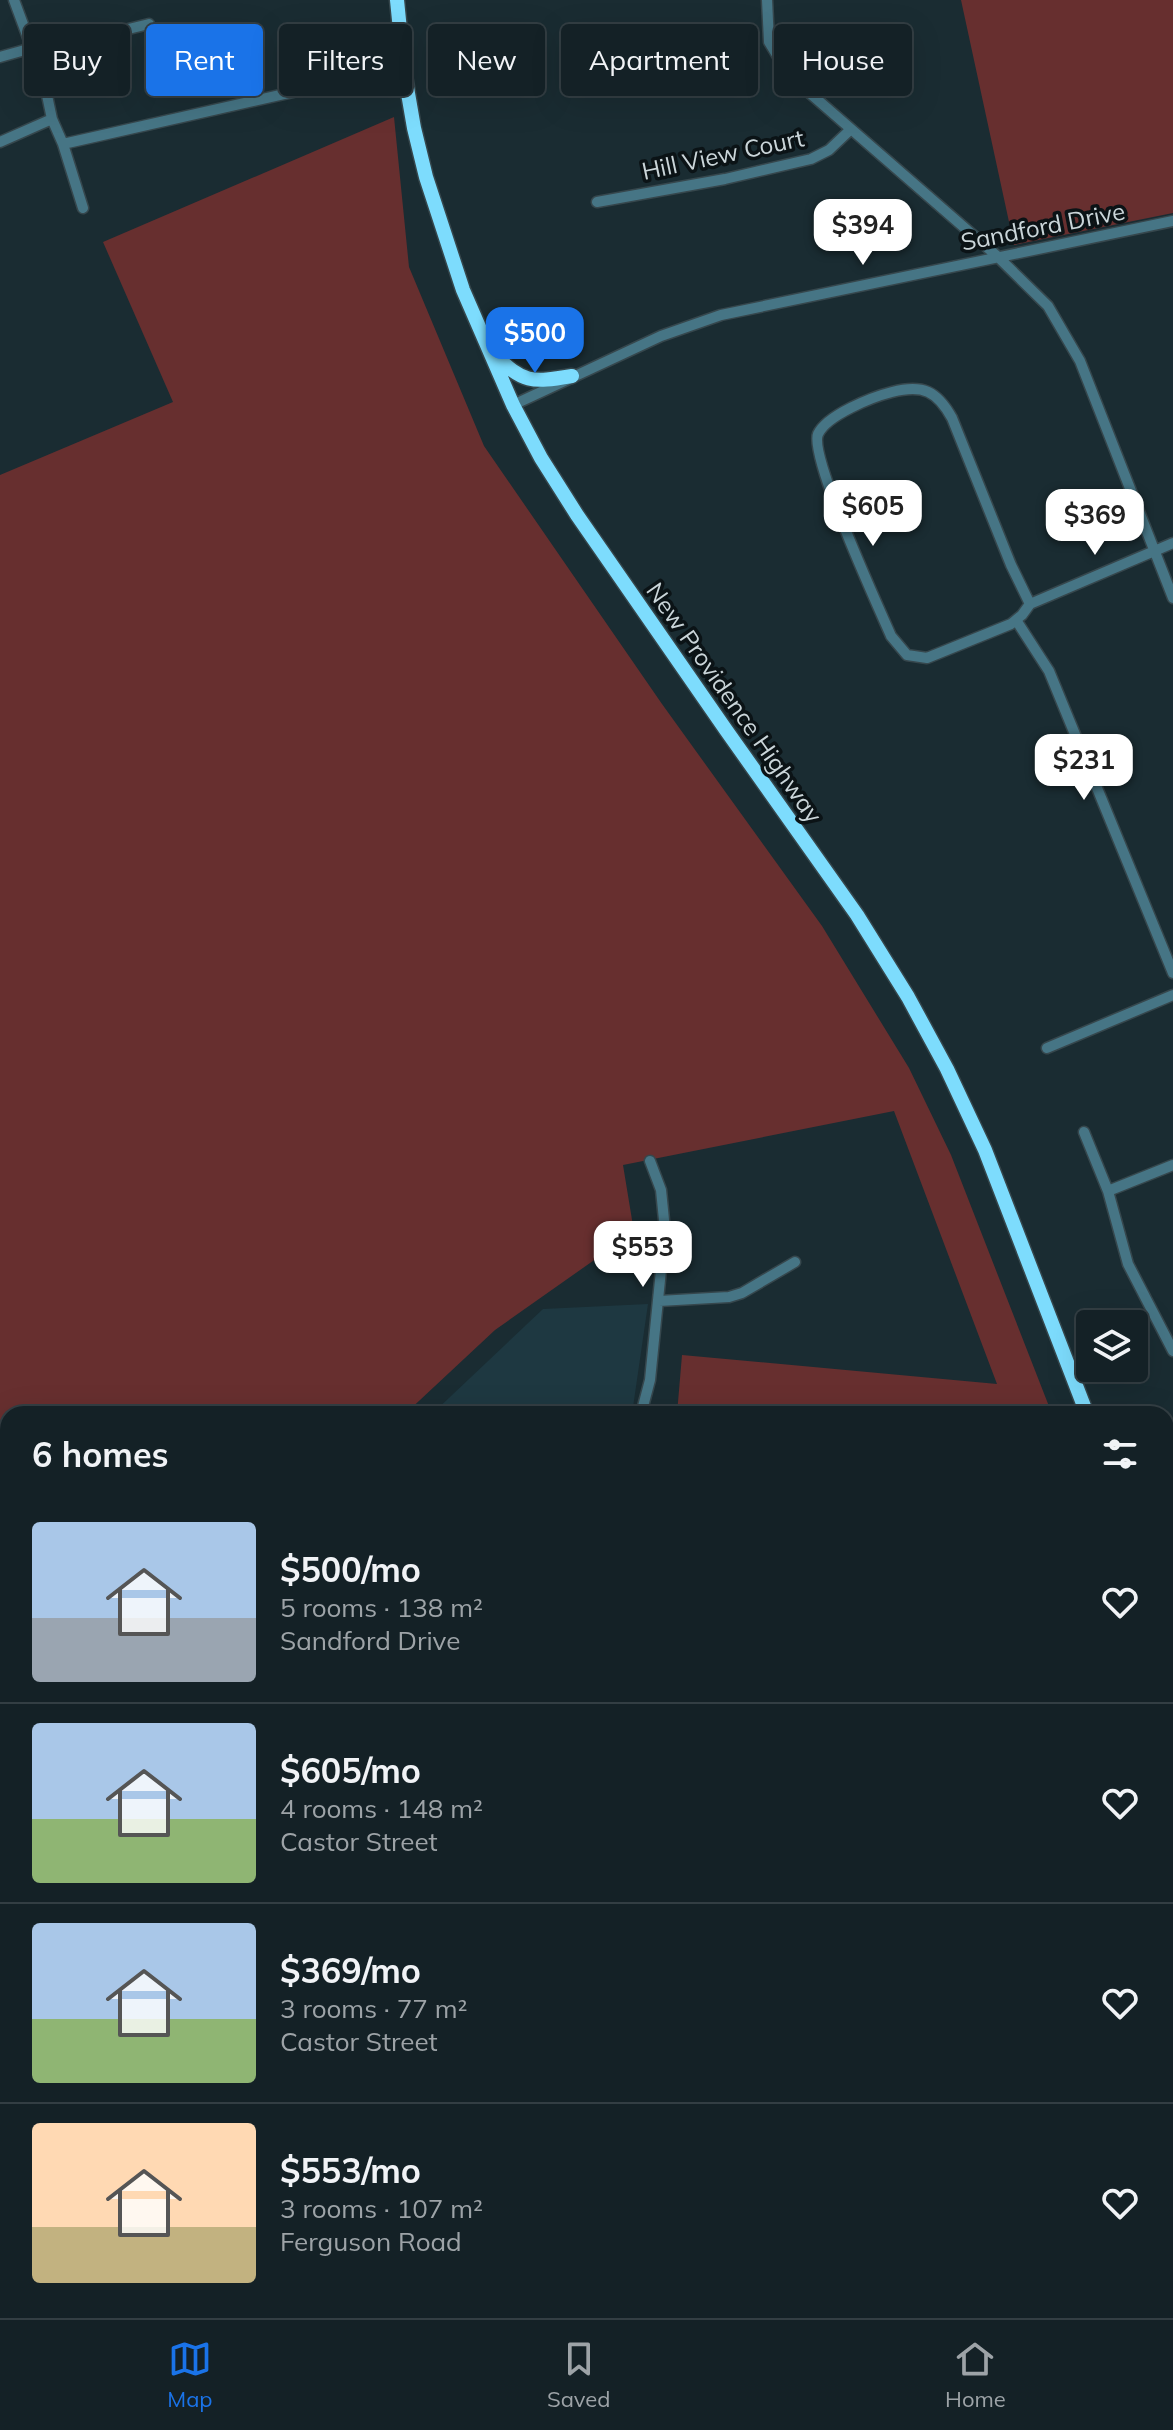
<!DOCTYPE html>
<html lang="en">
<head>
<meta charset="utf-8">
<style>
  body { margin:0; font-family:Mulish,sans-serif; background:#1d292e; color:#f1f3f6; height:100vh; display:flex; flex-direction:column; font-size:30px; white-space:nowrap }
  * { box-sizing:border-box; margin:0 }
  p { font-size:26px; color:#9da3a7 }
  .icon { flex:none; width:44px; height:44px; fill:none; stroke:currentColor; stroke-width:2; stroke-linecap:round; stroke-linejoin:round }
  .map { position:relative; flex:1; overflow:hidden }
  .details { position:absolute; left:0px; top:1406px; width:1174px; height:912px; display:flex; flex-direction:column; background:#142126; border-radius:24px 24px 0 0; box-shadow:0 8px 32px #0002,0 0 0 2px #333e43 }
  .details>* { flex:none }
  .banner { position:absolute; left:24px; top:24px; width:1126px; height:72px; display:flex; gap:16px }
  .buttons { position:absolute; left:1076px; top:1310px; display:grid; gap:16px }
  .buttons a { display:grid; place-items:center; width:72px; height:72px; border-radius:8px; background:#142126; box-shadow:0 8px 32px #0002,0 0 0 2px #333e43; font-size:40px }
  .price { position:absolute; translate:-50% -68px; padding:0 18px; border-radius:16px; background:#fff; color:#222; font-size:26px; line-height:52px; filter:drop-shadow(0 2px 4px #0008) }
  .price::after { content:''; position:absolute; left:50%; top:48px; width:24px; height:18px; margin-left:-12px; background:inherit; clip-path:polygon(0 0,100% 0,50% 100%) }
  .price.active { background:#1a73e8; color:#fff }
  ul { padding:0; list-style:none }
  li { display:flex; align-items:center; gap:24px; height:200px; padding:0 32px }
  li+li { border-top:2px solid #333e43 }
  li span { display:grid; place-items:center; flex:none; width:224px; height:160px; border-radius:8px; color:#555 }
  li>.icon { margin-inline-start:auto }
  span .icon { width:96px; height:96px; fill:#fffc; stroke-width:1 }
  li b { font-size:34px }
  h2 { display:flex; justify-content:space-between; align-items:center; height:96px; padding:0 32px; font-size:34px }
  .tag { padding:0 28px; border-radius:8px; background:#142126; box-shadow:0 8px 32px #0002,0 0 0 2px #333e43; font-size:28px; line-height:72px }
  .tag.active { background:#1a73e8; color:#fff }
  .tabs { display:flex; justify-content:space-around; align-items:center; height:112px; border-top:2px solid #333e43; background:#142126; font-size:22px; color:#9da3a7 }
  .tabs a { display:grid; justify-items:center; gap:4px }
  .tabs .active { color:#1a73e8 }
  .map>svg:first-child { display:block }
</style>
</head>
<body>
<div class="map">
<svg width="1173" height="2318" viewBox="0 0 1173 2318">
  <rect width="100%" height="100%" fill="#1a2c32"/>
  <path fill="#1e3841" d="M648 1304 632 1414H432L543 1309Z"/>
  <path fill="#672f2f" d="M961 0H1173V213L1014 245Z
    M394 117 409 267 484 446 662 704 822 926 909 1068 951 1155 1052 1414H677L682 1355 997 1384 894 1111 623 1165 634 1232 495 1330 405 1414H8V1752L0 1758V475L173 402 103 242Z
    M1166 1680 1173 1690V1834L1166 1836Z"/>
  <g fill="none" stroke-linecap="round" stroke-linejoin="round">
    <path stroke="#7e2127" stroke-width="3" d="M1166 2044 1173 2040
      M741 2318 748 2310"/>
    <defs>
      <path id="minor" d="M14 0 44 81 52 119 63 144 83 208
        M767 0 769 42 789 75 997 256 1048 306 1080 361 1173 598
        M34 52 149 24
        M0 57 32 48
        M0 142 52 119
        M63 144 364 76
        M597 202 725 179 811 159 829 150 850 130
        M513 405 661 336 721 315 1173 221
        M1030 604 1011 565 952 418C937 391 923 384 892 392 872 397 827 415 818 434 809 456 878 606 891 636L907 655 927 658 1011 624 1022 615 1030 604 1173 543
        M1016 620 1049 671 1173 973
        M1047 1048 1173 995
        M1084 1132 1108 1191 1128 1264 1173 1351
        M1108 1191 1173 1165
        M659 1301 729 1297 742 1293 795 1262
        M641 1414 650 1380 665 1230 661 1190 650 1161
        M0 1818 8 1814
        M6 2141 8 2140
        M0 2258 8 2273
        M23 2310 24 2318
        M232 2310 234 2318
        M525 2310 530 2318
        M751 2310 756 2318
        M623 2318 636 2310"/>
      <path id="highway" d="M397 0 404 70 414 128 426 177 463 290 513 405 541 458 577 515 726 730 857 915 908 997 947 1069 985 1150 1087 1414
        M494 354C523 383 531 383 572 376
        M1166 1614 1173 1630
        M1166 2228 1173 2219
        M1088 2318 1095 2310"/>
    </defs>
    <use href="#minor" stroke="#36474d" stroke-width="13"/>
    <use href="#highway" stroke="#36474d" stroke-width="17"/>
    <use href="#minor" stroke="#467585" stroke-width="10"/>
    <use href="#highway" stroke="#7ddcfd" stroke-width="14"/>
  </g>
  <g text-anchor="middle" stroke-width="7" stroke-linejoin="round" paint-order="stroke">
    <g font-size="24" fill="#cad5d9" stroke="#0b1316">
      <text transform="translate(723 155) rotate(-12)" y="8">Hill View Court</text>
      <text transform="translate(1043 227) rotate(-11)" y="8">Sandford Drive</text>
      <text transform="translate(734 703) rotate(55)" y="8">New Providence Highway</text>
    </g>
  </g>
</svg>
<div class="buttons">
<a><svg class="icon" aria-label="layers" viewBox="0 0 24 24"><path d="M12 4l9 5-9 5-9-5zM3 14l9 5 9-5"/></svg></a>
</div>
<b class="price" style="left:863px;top:267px">$394</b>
<b class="price active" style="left:535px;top:375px">$500</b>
<b class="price" style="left:873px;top:548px">$605</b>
<b class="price" style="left:1095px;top:557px">$369</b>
<b class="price" style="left:1084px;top:802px">$231</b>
<b class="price" style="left:643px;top:1289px">$553</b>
<div class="banner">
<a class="tag">Buy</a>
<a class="tag active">Rent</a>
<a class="tag">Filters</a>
<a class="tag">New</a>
<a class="tag">Apartment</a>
<a class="tag">House</a>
</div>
<section class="details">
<h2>6 homes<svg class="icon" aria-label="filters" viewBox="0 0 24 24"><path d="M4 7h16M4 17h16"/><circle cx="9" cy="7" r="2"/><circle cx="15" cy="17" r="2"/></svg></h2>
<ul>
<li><span style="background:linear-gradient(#a9c7e8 60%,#9aa5b1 0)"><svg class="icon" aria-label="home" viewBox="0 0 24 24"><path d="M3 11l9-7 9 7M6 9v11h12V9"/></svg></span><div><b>$500/mo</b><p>5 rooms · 138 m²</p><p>Sandford Drive</p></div><svg class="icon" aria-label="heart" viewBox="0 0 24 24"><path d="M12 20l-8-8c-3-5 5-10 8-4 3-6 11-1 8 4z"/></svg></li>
<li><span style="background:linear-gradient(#a9c7e8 60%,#8fb573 0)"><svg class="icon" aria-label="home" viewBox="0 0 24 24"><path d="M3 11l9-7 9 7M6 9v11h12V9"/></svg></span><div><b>$605/mo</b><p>4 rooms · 148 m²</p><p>Castor Street</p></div><svg class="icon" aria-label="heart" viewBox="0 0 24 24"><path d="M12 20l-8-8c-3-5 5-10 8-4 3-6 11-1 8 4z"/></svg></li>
<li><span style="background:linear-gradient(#a9c7e8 60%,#8fb573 0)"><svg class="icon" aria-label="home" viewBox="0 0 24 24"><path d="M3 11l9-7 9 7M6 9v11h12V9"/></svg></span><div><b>$369/mo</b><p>3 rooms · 77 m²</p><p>Castor Street</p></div><svg class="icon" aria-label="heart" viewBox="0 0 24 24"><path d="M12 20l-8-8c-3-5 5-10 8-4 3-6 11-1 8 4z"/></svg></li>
<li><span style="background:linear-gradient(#ffd9b3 65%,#c2b280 0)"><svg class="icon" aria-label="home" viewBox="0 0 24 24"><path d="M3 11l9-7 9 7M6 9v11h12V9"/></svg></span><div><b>$553/mo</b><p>3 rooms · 107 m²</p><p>Ferguson Road</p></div><svg class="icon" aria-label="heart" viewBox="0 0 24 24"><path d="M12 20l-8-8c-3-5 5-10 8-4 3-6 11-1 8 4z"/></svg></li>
</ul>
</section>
</div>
<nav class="tabs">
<a class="active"><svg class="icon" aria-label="map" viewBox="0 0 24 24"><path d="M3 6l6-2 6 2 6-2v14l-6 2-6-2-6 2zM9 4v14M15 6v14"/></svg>Map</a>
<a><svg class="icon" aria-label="saved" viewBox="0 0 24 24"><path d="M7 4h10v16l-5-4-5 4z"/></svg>Saved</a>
<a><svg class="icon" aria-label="home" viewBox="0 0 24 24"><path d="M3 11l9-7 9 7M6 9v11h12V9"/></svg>Home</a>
</nav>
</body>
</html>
